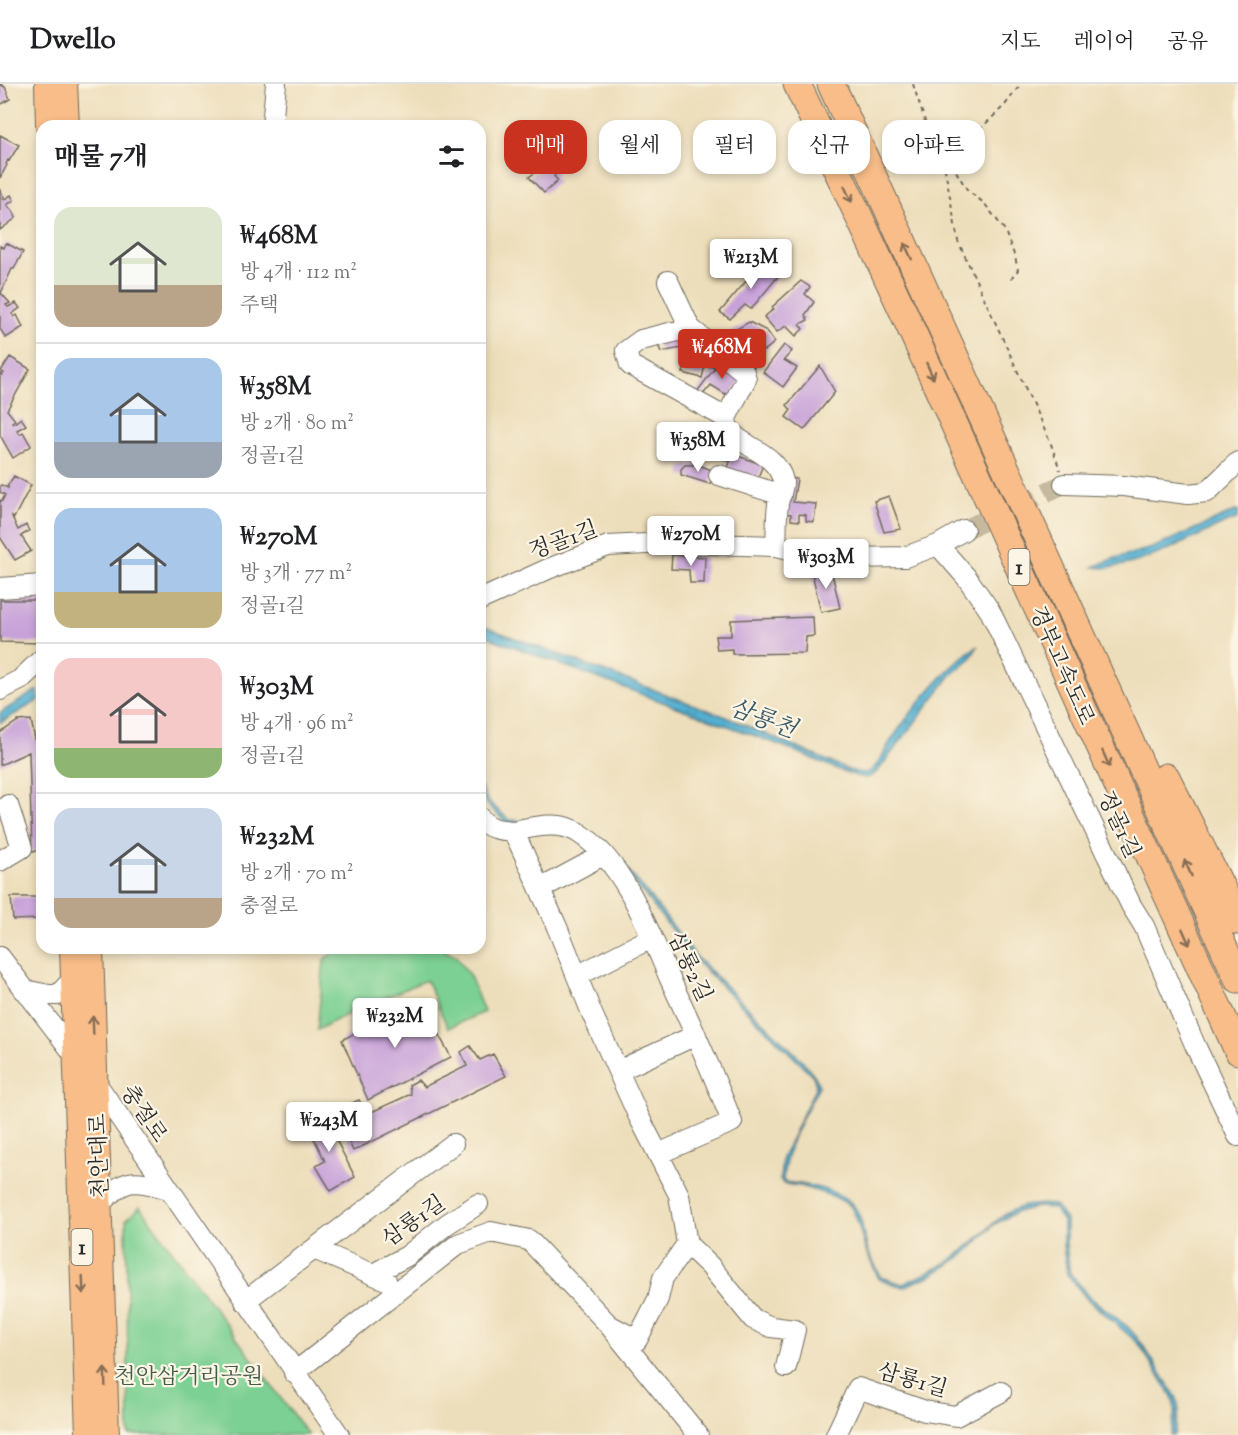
<!DOCTYPE html>
<html lang="ko">
<head>
<meta charset="utf-8">
<style>
  body { margin:0; font-family:"Sorts Mill Goudy","Noto Serif KR",serif; background:#f6f6f6; color:#202124; height:100vh; display:flex; flex-direction:column; font-size:22px; white-space:nowrap }
  * { box-sizing:border-box; margin:0 }
  p { font-size:20px; color:#757577 }
  .icon { flex:none; width:33px; height:33px; fill:none; stroke:currentColor; stroke-width:2; stroke-linecap:round; stroke-linejoin:round }
  .map { position:relative; flex:1; overflow:hidden }
  .details { position:absolute; left:36px; top:36px; width:450px; height:834px; display:flex; flex-direction:column; background:#fff; border-radius:18px; box-shadow:0 3px 9px #0003 }
  .details>* { flex:none }
  .banner { position:absolute; left:504px; top:36px; width:570px; height:54px; display:flex; gap:12px }
  .price { position:absolute; translate:-50% -51px; padding:0 14px; border-radius:6px; background:#fff; color:#222; font-size:20px; line-height:39px; filter:drop-shadow(0 2px 3px #0008) }
  .price::after { content:''; position:absolute; left:50%; top:36px; width:18px; height:14px; margin-left:-9px; background:inherit; clip-path:polygon(0 0,100% 0,50% 100%) }
  .price.selected { background:#c8321e; color:#fff }
  ul { padding:0; list-style:none }
  li { display:flex; align-items:center; gap:18px; height:150px; padding:0 18px }
  li+li { border-top:2px solid #e0e0e0 }
  li span { display:grid; place-items:center; flex:none; width:168px; height:120px; border-radius:18px; color:#555 }
  li>.icon { margin-inline-start:auto }
  span .icon { width:72px; height:72px; fill:#fffc; stroke-width:1 }
  li b { font-size:26px }
  h2 { display:flex; justify-content:space-between; align-items:center; height:72px; padding:0 18px; font-size:26px }
  .pill { padding:0 21px; border-radius:18px; background:#fff; box-shadow:0 3px 9px #0003; font-size:21px; line-height:54px }
  .pill.selected { background:#c8321e; color:#fff }
  header { display:flex; align-items:center; gap:36px; box-sizing:border-box; height:84px; padding:0 30px; background:#fff; border-bottom:2px solid #e0e0e0 }
  header strong { font-size:28px }
  nav { display:flex; gap:33px; margin-inline-start:auto; font-size:21px }
  .map>svg:first-child { display:block }
</style>
</head>
<body>
<header>
<strong>Dwello</strong>
<nav><a>지도</a><a>레이어</a><a>공유</a></nav>
</header>
<div class="map">
<svg width="1238" height="1351" viewBox="0 0 1238 1351">
  <defs>
    <pattern id="water-ripples" width="26" height="14" patternUnits="userSpaceOnUse" patternTransform="scale(1.5)"><rect width="26" height="14" fill="#52afd0"/><path d="M2 4q2-2 4 0t4 0M15 11q2-2 4 0t4 0" fill="none" stroke="#448fa9"/></pattern>
  </defs>
  <rect width="100%" height="100%" fill="#fcf5e5"/>
  <filter id="ink" filterUnits="userSpaceOnUse"><feTurbulence type="fractalNoise" baseFrequency=".0167" numOctaves="2"/><feDisplacementMap in="SourceGraphic" scale="12" xChannelSelector="R" yChannelSelector="G"/><feConvolveMatrix kernelMatrix="1 2 1 2 8 2 1 2 1" color-interpolation-filters="sRGB"/></filter>
  <filter id="wash" filterUnits="userSpaceOnUse"><feTurbulence type="fractalNoise" baseFrequency=".008" numOctaves="4" result="noise"/><feDisplacementMap in="SourceGraphic" scale="24" xChannelSelector="R" yChannelSelector="G"/><feGaussianBlur stdDeviation="1.35" result="paint"/><feColorMatrix in="noise" values="0 0 0 0 0 0 0 0 0 0 0 0 0 0 0 0 0 1.4 0 .05"/><feComposite in="paint" operator="in"/></filter>
  <g filter="url(#wash)">
    <rect width="100%" height="100%" fill="#eddebb"/>
    <path fill="#7cd093" stroke="#547e5f" stroke-width="1.5" d="M336 864H440L456 872 470 892 484 928 448 944 426 896 354 927 317 946 324 877Z
      M140 1123 308 1351H129L126 1136Z"/>
    <path fill="url(#water-ripples)" stroke="#3e6d7e" stroke-width="1.5" d="M1238 426V434C1198 449 1134 490 1093 483L1115 474 1152 464Z
      M480 541 724 632 849 686C857 688 865 691 872 686 881 678 885 665 892 655 911 627 950 578 978 562L970 575 951 591 878 687C875 690 872 693 867 694 854 695 805 671 790 665 687 626 583 590 480 550Z
      M37 606 39 616 0 639V629Z
      M480 701 488 717 509 736 523 737 599 754 645 806 697 874 803 977 815 992 819 1002C803 1032 786 1062 783 1095L784 1098C803 1100 837 1105 851 1119 863 1129 863 1153 868 1167 872 1176 877 1184 881 1193L903 1200C924 1191 946 1181 964 1166 997 1139 1006 1116 1055 1121L1066 1136V1161L1070 1189 1089 1212 1128 1243 1141 1258 1177 1314 1179 1327 1174 1351H1170L1175 1327 1173 1314 1139 1260 1087 1215 1067 1190 1063 1161V1137L1053 1124 1036 1123 1017 1128 995 1140 965 1170 930 1192 903 1203 879 1195 866 1167 856 1133 850 1121 835 1113 801 1102 784 1100 780 1096 782 1074 816 1002 813 992 694 875 643 809 597 757 507 740 486 719 480 708Z"/>
    <g id="blocks">
      <path fill="#c7a2d9" d="M0 0 5 3 10 15 0 21Z
        M0 51 19 61 9 77 8 76 6 80 7 81 0 94Z
        M554 74 559 79 554 84 558 88 554 92 558 97 544 109 529 93Z
        M0 106 4 113 2 114 3 116 11 111 14 116 7 121 15 130 16 134 0 146Z
        M6 159 23 168 14 185H12L1 209 10 219 6 221 8 223 16 219 20 224 12 230 14 233 17 231 23 243 6 254 0 245V162L4 164Z
        M763 177 780 190 751 225 745 221 730 235 720 228Z
        M801 197 810 203 805 210 814 218 805 231 808 236 800 240 803 245 796 252 786 242 777 248 764 233 774 225 772 223Z
        M749 238 767 247 775 258 764 267 757 261 737 279 717 261 731 248Z
        M677 249 682 264 661 268 655 254Z
        M784 261 792 267 784 276 797 284 783 303 763 288Z
        M689 265 717 272 714 283 705 282 702 294 683 289Z
        M755 268 762 273 751 286 743 281Z
        M10 273 30 285 7 326 15 336 12 338 13 340 21 334 26 341 17 346 20 350 23 348 31 362 13 374 0 351V289L2 291 4 289 1 287Z
        M721 276 743 292 730 313 711 301 701 313 696 309Z
        M820 282 835 308 804 346 786 333 791 326 787 321Z
        M726 358 734 362 728 377 721 374Z
        M733 370 763 381 756 398 726 389Z
        M694 379 714 387 710 400 681 391V385L685 381H693Z
        M14 392 31 401 14 434 12 433 18 446 26 441 29 447 21 452 31 467 15 476 0 453V416L2 417 5 411 0 408V402L1 401 8 404V401Z
        M791 394 797 395 793 418 816 420 814 438 806 437V431L799 430V437L791 436V430L784 429Z
        M889 412 901 445 884 448 874 417Z
        M672 471 705 473 704 499H690L689 486 671 485Z
        M831 485 840 524 821 528 812 489Z
        M0 516H42V559L0 558Z
        M813 533 814 552 806 553 805 569 732 570V565L717 566 715 552H731V536Z
        M31 636 35 656 42 657V767H32L29 668 0 681V649L18 637Z
        M11 813H42L41 835 13 836Z
        M419 915 451 973 368 1016 342 956Z
        M470 962 480 976 493 970 506 992 353 1067 343 1044 356 1037 350 1020 359 1016 367 1030 411 1010 409 1001 418 996 424 1003 467 982 461 968Z
        M321 1026 355 1093 331 1107 316 1082 325 1077 304 1034Z"/>
    </g>
  </g>
  <g filter="url(#ink)">
    <use href="#blocks" fill-opacity="0" stroke="#6f6a5d" stroke-width="1.5"/>
    <g fill="none" stroke-linecap="round" stroke-linejoin="round">
      <path stroke="#c6ba9e" stroke-width="20" stroke-dasharray="20 10" stroke-linecap="butt" d="M964 446 1064 400"/>
      <defs>
        <path id="minor" d="M272 42 276 0
          M668 197 690 244 744 288 746 295 726 334C726 362 776 363 783 397 784 404 779 412 778 420 776 434 777 448 776 462
          M690 244 641 256 626 267 630 281 726 334
          M719 391 781 411
          M1064 400 1124 402 1188 410 1207 408 1238 378
          M938 461 967 494 990 527 1131 821 1144 842 1195 961 1238 1052
          M0 504 42 501
          M480 516 548 485 608 462 665 459 776 462 812 470 854 474 905 473 938 461 964 446
          M0 606 20 596 42 575
          M480 734C488 745 500 746 513 747L519 759 557 843 593 932 638 1031 679 1111 687 1160 663 1194 658 1215 637 1256 609 1241
          M513 747C534 743 560 736 579 749 624 778 649 847 670 895 692 942 713 989 732 1038L658 1070
          M0 777 22 764 8 721
          M540 805 603 771
          M0 873 96 999 339 1351
          M577 892 651 854
          M24 906 49 911H58L73 895
          M618 987 696 951
          M99 1121C126 1093 132 1095 168 1105
          M687 1160 710 1182 753 1235 771 1243 795 1246 786 1283
          M314 1165 386 1196
          M373 1190 407 1172 447 1140 478 1120
          M245 1217 453 1060
          M294 1289 458 1160 491 1148 529 1156 609 1241 698 1351
          M836 1351 858 1304 925 1327 956 1332 1001 1308"/>
        <path id="major" d="M47 0 48 42
          M65 0 67 42
          M72 864 88 1351
          M91 864 107 1351"/>
        <path id="highway" d="M797 0 903 227 1238 967
          M831 0 1238 895
          M1166 693 1238 837"/>
      </defs>
      <use href="#minor" stroke="#6f6a5d" stroke-width="22"/>
      <use href="#major" stroke="#6f6a5d" stroke-width="26"/>
      <use href="#highway" stroke="#6f6a5d" stroke-width="29"/>
      <path stroke="#6f6a5d" stroke-width="2" stroke-dasharray="4.5 4.5" stroke-linecap="butt" d="M913 0 930 53 944 80 958 157 1051 360 1060 386
        M1011 195 1018 186 1015 173 1004 145 984 119 968 107 957 89 955 83 968 57 1005 21 1021 0"/>
      <use href="#minor" stroke="#fff" stroke-width="20"/>
      <use href="#major" stroke="#f8bd89" stroke-width="24"/>
      <use href="#highway" stroke="#f8bd89" stroke-width="27"/>
    </g>
    <defs><path id="oneway-shaft" d="M-6 0H5M1.5-3L5.5 0L1.5 3" fill="none" stroke-width="1.6" stroke-linecap="round" stroke-linejoin="round" transform="scale(1.5)"/></defs>
    <g stroke="#876d55">
      <use href="#oneway-shaft" transform="translate(848 110) rotate(65)"/>
      <use href="#oneway-shaft" transform="translate(908 167) rotate(-115)"/>
      <use href="#oneway-shaft" transform="translate(930 287) rotate(66)"/>
      <use href="#oneway-shaft" transform="translate(1106 675) rotate(66)"/>
      <use href="#oneway-shaft" transform="translate(1188 784) rotate(-114)"/>
      <use href="#oneway-shaft" transform="translate(1186 853) rotate(66)"/>
      <use href="#oneway-shaft" transform="translate(93 941) rotate(-92)"/>
      <use href="#oneway-shaft" transform="translate(83 1201) rotate(88)"/>
      <use href="#oneway-shaft" transform="translate(105 1293) rotate(-92)"/>
    </g>
  </g>
  <g text-anchor="middle" stroke-width="4.5" stroke-linejoin="round" paint-order="stroke">
    <g fill="#fcf5e5" stroke="#6a6863" stroke-width="1.5">
      <rect x="1008.5" y="465" width="21" height="36" rx="4.5"/>
      <rect x="71.5" y="1145" width="21" height="36" rx="4.5"/>
    </g>
    <g font-size="21" font-weight="bold" fill="#2b2b2b">
      <text x="1019" y="490">1</text>
      <text x="82" y="1170">1</text>
    </g>
    <g font-size="22" fill="#2b2b2b" stroke="#fcf5e5">
      <text transform="translate(563 455) rotate(-20)" y="8">정골1길</text>
      <text transform="translate(1063 581) rotate(66)" y="8">경부고속도로</text>
      <text transform="translate(1120 740) rotate(65)" y="8">정골1길</text>
      <text transform="translate(691 882) rotate(65)" y="8">삼룡2길</text>
      <text transform="translate(145 1029) rotate(56)" y="8">충절로</text>
      <text transform="translate(98 1072) rotate(-92)" y="8">천안대로</text>
      <text transform="translate(413 1136) rotate(-35)" y="8">삼룡1길</text>
      <text transform="translate(913 1295) rotate(16)" y="8">삼룡1길</text>
    </g>
    <g font-size="22" fill="#435d4a" stroke="#fcf5e5">
      <text x="189" y="1299">천안삼거리공원</text>
    </g>
    <g font-size="24" font-style="italic" fill="#395965" stroke="#fcf5e5">
      <text transform="translate(763 634) rotate(21)" y="8">삼룡천</text>
    </g>
  </g>
</svg>
<b class="price" style="left:751px;top:206px">₩213M</b>
<b class="price selected" style="left:722px;top:296px">₩468M</b>
<b class="price" style="left:698px;top:389px">₩358M</b>
<b class="price" style="left:691px;top:483px">₩270M</b>
<b class="price" style="left:826px;top:506px">₩303M</b>
<b class="price" style="left:395px;top:965px">₩232M</b>
<b class="price" style="left:329px;top:1069px">₩243M</b>
<div class="banner">
<a class="pill selected">매매</a>
<a class="pill">월세</a>
<a class="pill">필터</a>
<a class="pill">신규</a>
<a class="pill">아파트</a>
</div>
<section class="details">
<h2>매물 7개<svg class="icon" aria-label="filters" viewBox="0 0 24 24"><path d="M4 7h16M4 17h16"/><circle cx="9" cy="7" r="2"/><circle cx="15" cy="17" r="2"/></svg></h2>
<ul>
<li><span style="background:linear-gradient(#dfe7d0 65%,#b9a48a 0)"><svg class="icon" aria-label="home" viewBox="0 0 24 24"><path d="M3 11l9-7 9 7M6 9v11h12V9"/></svg></span><div><b>₩468M</b><p>방 4개 · 112 m²</p><p>주택</p></div></li>
<li><span style="background:linear-gradient(#a9c7e8 70%,#9aa5b1 0)"><svg class="icon" aria-label="home" viewBox="0 0 24 24"><path d="M3 11l9-7 9 7M6 9v11h12V9"/></svg></span><div><b>₩358M</b><p>방 2개 · 80 m²</p><p>정골1길</p></div></li>
<li><span style="background:linear-gradient(#a9c7e8 70%,#c2b280 0)"><svg class="icon" aria-label="home" viewBox="0 0 24 24"><path d="M3 11l9-7 9 7M6 9v11h12V9"/></svg></span><div><b>₩270M</b><p>방 3개 · 77 m²</p><p>정골1길</p></div></li>
<li><span style="background:linear-gradient(#f6c9c9 75%,#8fb573 0)"><svg class="icon" aria-label="home" viewBox="0 0 24 24"><path d="M3 11l9-7 9 7M6 9v11h12V9"/></svg></span><div><b>₩303M</b><p>방 4개 · 96 m²</p><p>정골1길</p></div></li>
<li><span style="background:linear-gradient(#c9d6e8 75%,#b9a48a 0)"><svg class="icon" aria-label="home" viewBox="0 0 24 24"><path d="M3 11l9-7 9 7M6 9v11h12V9"/></svg></span><div><b>₩232M</b><p>방 2개 · 70 m²</p><p>충절로</p></div></li>
</ul>
</section>
</div>
</body>
</html>
